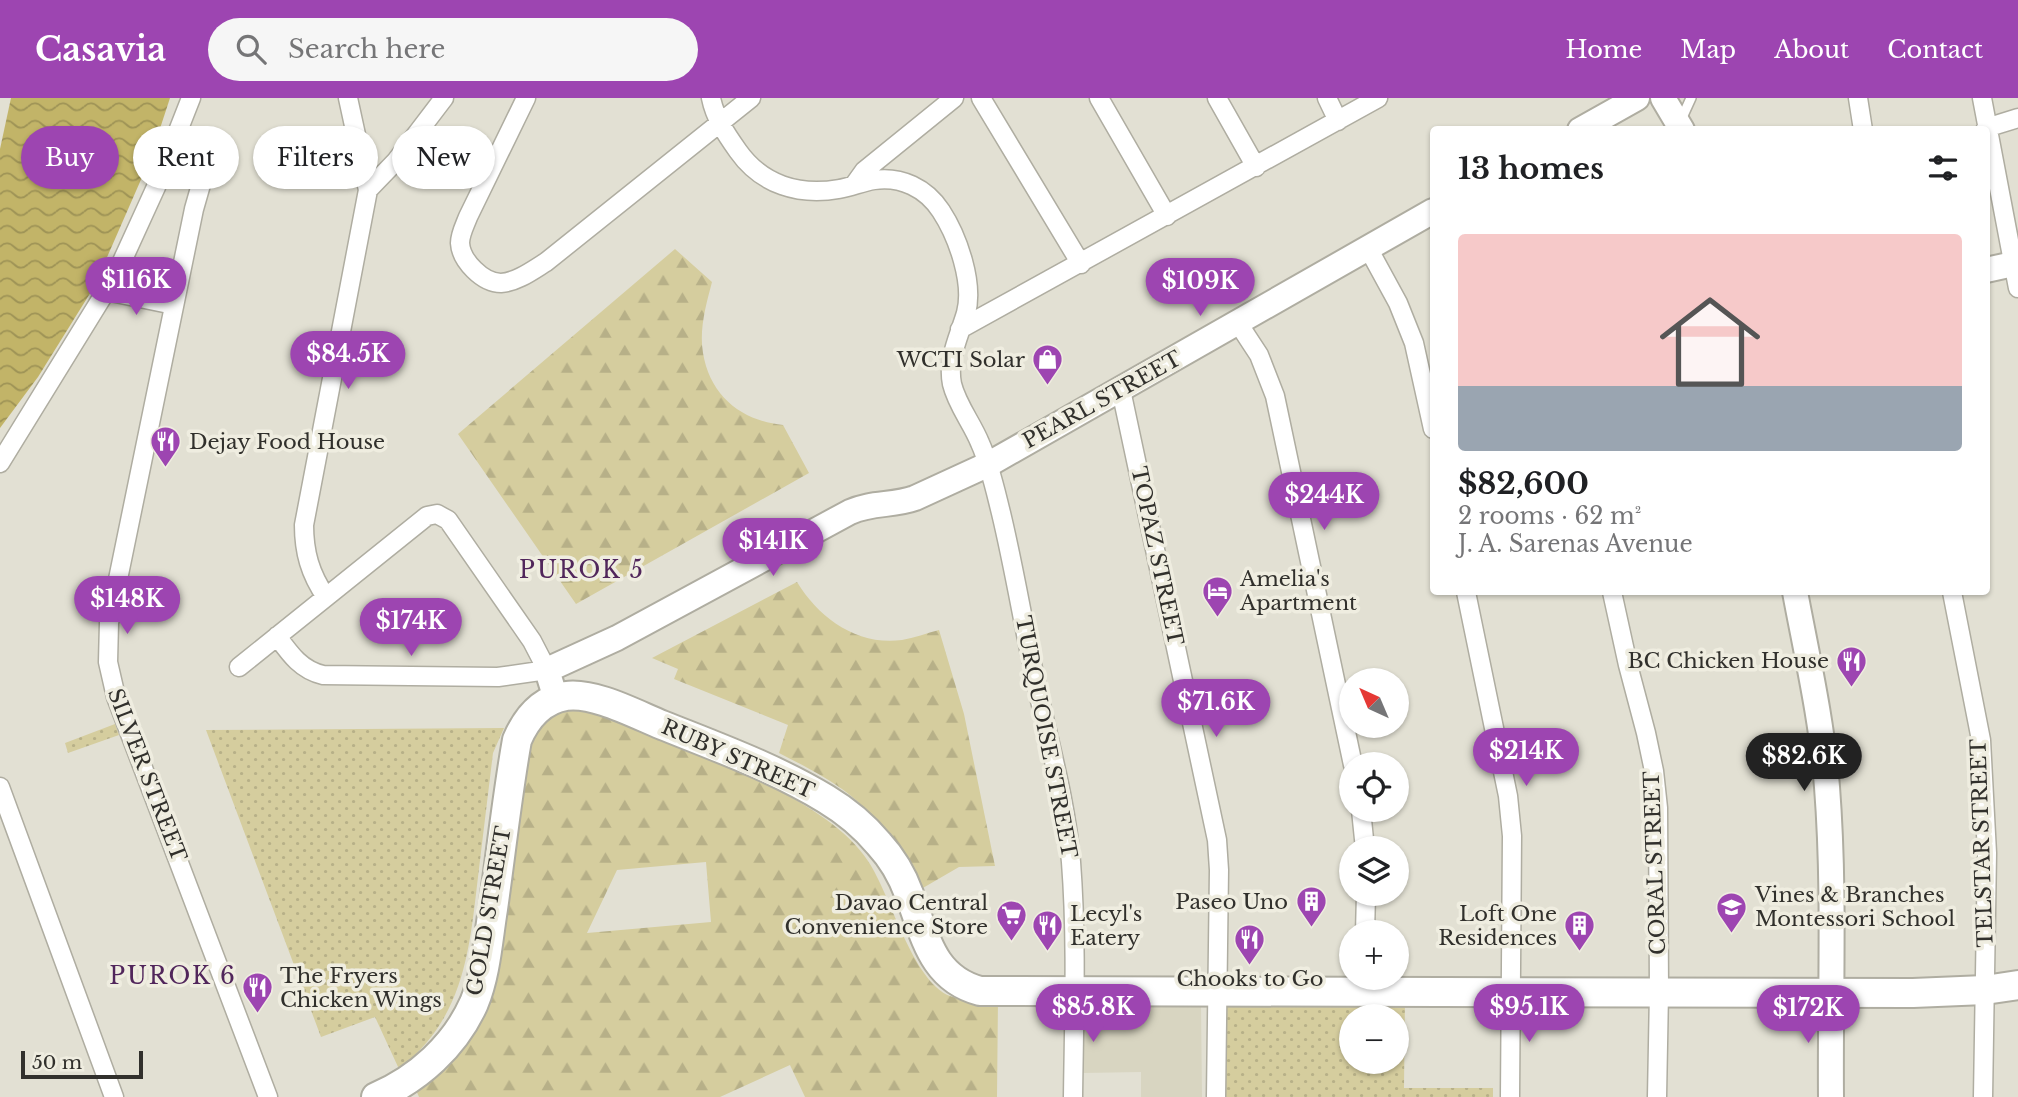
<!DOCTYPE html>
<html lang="en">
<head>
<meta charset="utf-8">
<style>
  body { margin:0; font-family:"Libre Baskerville",serif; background:#f6f6f6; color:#202124; height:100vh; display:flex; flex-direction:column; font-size:26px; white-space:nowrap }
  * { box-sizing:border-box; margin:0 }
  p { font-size:23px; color:#757577 }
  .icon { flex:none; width:38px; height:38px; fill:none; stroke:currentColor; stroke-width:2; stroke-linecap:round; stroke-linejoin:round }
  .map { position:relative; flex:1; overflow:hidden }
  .sheet { position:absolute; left:1430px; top:28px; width:560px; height:469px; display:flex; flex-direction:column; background:#fff; border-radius:7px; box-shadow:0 2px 5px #0004 }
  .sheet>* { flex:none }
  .hud { position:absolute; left:21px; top:28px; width:665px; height:63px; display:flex; gap:14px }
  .needle { width:46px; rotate:316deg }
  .controls { position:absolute; left:1339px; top:570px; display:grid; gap:14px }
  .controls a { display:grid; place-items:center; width:70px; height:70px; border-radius:50%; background:#fff; box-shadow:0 2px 5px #0004; font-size:35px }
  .scale { position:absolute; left:21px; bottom:18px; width:122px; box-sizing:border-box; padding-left:7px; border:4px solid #31302c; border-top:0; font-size:19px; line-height:24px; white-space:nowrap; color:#31302c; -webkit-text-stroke:5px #efede0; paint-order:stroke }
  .price { position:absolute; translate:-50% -60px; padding:0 16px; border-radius:24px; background:#9d45b1; color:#fff; font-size:23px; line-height:46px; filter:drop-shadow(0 2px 4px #0008) }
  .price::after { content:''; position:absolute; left:50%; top:42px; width:21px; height:16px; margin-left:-10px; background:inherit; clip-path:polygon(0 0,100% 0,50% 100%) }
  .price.on { background:#222; color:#fff }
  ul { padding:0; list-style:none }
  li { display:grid; align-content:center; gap:14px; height:371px; padding:0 28px }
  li+li { border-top:2px solid #e0e0e0 }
  li span { display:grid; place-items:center; height:217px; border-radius:7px; color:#555 }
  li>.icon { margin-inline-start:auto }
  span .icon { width:126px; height:126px; fill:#fffc; stroke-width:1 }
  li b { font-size:30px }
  h2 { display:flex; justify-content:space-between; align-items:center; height:84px; padding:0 28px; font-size:30px }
  .pill { padding:0 24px; border-radius:32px; background:#fff; box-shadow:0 2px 5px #0004; font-size:24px; line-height:63px }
  .pill.on { background:#9d45b1; color:#fff }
  header { display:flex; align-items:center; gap:42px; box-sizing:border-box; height:98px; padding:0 35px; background:#9d45b1; color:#fff }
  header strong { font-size:33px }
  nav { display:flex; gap:38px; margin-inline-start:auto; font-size:24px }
  .search { width:490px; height:63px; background:#f6f6f6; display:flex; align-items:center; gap:18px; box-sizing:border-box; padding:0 24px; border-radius:38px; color:#757577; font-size:26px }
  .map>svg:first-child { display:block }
</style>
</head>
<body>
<header>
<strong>Casavia</strong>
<div class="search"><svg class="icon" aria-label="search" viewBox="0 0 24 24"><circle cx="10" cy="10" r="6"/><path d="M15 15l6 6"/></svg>Search here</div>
<nav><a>Home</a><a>Map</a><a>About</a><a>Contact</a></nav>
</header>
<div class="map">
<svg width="2018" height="999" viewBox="0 0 2018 999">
  <defs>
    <pattern id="grass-dots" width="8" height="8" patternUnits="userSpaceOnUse" patternTransform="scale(1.75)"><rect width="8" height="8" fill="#d5cd9e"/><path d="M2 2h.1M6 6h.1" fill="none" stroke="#b7b088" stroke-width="1.8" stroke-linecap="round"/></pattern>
    <pattern id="forest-firs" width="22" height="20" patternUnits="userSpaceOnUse" patternTransform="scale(1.75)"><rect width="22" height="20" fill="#d5cd9e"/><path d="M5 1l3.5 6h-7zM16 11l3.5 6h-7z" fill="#b7b088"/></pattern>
    <pattern id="water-waves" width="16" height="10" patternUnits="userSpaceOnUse" patternTransform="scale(1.75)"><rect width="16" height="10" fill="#c2b468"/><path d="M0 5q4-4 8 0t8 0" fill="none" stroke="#9e9356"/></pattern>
  </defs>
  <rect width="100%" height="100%" fill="#e2e0d3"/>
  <path fill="#d8d5c1" d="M1201 907 1202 999H1141V974L1083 975 1082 909Z"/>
  <path fill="url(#grass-dots)" fill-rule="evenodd" d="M115 626 119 637 68 655 65 645Z
    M504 630 493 655C488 696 483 738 478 779 469 855 464 920 399 971L375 919 321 939 206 632Z
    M1225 900 1405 902 1404 990H1493V999H1226ZM1351 919H1396V964H1351Z"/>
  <path fill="url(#forest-firs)" fill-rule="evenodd" d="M675 151 712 184C706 207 699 231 703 255 710 298 742 323 783 327L809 375 576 506 458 336Z
    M797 484C819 520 857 548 902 542 914 540 927 535 939 532L964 616 995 768 959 769 916 794C904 772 893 749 879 728 857 694 814 673 779 655L788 627 674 581 678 571 652 560Z
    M566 612C603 611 644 633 678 648 710 662 743 676 776 691 809 709 847 731 868 763 891 797 912 883 950 898 964 904 983 901 998 901L997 999H805L790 967 720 999H419L416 992 456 954 527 651C537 633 544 619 566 612ZM706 764 711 824 587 835 617 772Z"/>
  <path fill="url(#water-waves)" d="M11 0H170L150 61 94 189 38 279 0 330V51Z"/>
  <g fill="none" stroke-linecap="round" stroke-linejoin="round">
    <defs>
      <path id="lane" d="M1681 22 1691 0"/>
      <path id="street" d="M526 0 468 119C465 127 460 136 460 145 461 163 483 185 501 185 517 184 533 172 546 164L751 0
        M711 0C715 20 726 36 738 53 762 87 799 98 839 91 851 89 862 84 874 82 901 78 926 90 941 113 958 139 974 185 966 215 959 239 947 261 952 286 957 307 972 325 980 345 990 367 995 391 1001 415 1014 469 1023 525 1035 580 1048 641 1066 702 1071 764 1077 841 1074 921 1073 999
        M981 0 1081 166
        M1099 0 1167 118
        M1217 0 1256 69
        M1327 0 1338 23
        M1858 0 1863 32
        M1982 0 2018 190
        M1986 30 2018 20
        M214 58 204 76 194 111 109 525 108 564 116 599 268 999
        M854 87 864 73 954 0
        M368 92 396 63 444 0
        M1368 150 1398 205 1414 245 1433 331
        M119 170 156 89 191 0
        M1238 225 1259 257 1275 298 1353 667
        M960 231 1378 0
        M1121 292 1217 742 1219 772 1216 999
        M0 365 106 193 174 207
        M1466 494 1508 698 1512 738 1510 999
        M1612 494 1628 567 1646 635 1654 673 1658 710 1659 894 1657 999
        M1952 494 1981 642 1987 755 1983 999
        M326 499C310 476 304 454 304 427L368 92 348 0
        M239 569 427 418 437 416 448 422 532 543 547 572 498 579 323 577C301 572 290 556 277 538
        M0 689 114 999
        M1361 712 1365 751
        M1365 835 1366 796"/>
      <path id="secondary" d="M1663 0 1682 32
        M1580 32 1637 0
        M1986 172 2018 165
        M1795 494C1807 558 1822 623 1827 689 1835 792 1830 896 1831 999
        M556 601 547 572 617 540 850 414C872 404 893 408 915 400L989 366 1433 113"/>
      <path id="primary" d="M376 999C418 981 455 948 474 905 486 876 488 842 493 811 501 755 507 698 517 642 526 621 541 602 566 598 594 594 635 616 662 627 717 649 775 670 826 701 846 713 864 728 879 746 892 760 902 777 909 796 925 836 931 880 980 893L1913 895 1985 892 2018 887"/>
    </defs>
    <use href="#lane" stroke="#afada1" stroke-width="12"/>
    <use href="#street" stroke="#afada1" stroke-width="21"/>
    <use href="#secondary" stroke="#afada1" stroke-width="28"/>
    <use href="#primary" stroke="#afada1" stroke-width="32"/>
    <use href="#lane" stroke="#fff" stroke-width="9"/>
    <use href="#street" stroke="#fff" stroke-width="18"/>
    <use href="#secondary" stroke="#fff" stroke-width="24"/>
    <use href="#primary" stroke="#fff" stroke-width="28"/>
  </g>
  <defs>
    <symbol id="shop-pin" viewBox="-11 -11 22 30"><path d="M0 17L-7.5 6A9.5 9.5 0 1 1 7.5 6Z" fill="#9d45b1" stroke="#efede0"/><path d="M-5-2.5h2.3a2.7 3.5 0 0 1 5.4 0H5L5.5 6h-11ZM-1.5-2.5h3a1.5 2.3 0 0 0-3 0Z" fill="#fff"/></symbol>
    <symbol id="restaurant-pin" viewBox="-11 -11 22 30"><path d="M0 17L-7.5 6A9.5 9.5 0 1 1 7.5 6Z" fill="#9d45b1" stroke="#efede0"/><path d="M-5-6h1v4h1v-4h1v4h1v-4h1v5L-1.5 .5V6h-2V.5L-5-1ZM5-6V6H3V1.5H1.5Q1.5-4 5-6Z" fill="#fff"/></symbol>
    <symbol id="hotel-pin" viewBox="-11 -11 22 30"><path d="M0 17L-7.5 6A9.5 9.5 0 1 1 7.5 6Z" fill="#9d45b1" stroke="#efede0"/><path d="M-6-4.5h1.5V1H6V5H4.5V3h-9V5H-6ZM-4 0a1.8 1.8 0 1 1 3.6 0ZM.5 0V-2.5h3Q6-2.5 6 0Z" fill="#fff"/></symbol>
    <symbol id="building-pin" viewBox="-11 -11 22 30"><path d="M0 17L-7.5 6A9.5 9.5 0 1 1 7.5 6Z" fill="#9d45b1" stroke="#efede0"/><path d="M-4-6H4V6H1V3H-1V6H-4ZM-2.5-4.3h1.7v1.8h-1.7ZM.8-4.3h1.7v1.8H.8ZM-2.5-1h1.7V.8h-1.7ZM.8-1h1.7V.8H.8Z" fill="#fff"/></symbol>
    <symbol id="school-pin" viewBox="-11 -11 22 30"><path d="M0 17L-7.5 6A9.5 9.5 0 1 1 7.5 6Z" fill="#9d45b1" stroke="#efede0"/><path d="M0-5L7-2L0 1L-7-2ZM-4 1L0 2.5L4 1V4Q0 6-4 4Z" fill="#fff"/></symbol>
    <symbol id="supermarket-pin" viewBox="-11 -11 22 30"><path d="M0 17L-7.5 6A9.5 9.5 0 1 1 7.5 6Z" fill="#9d45b1" stroke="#efede0"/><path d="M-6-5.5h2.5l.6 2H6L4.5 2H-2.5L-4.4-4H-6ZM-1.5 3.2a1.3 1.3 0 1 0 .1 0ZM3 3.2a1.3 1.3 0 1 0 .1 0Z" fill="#fff"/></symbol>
  </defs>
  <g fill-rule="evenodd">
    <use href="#shop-pin" x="1030" y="244" width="35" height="47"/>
    <use href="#restaurant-pin" x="148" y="326" width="35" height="47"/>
    <use href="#hotel-pin" x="1200" y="476" width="35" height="47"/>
    <use href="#restaurant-pin" x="1834" y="546" width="35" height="47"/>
    <use href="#building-pin" x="1294" y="786" width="35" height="47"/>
    <use href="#school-pin" x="1714" y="792" width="35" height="47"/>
    <use href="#supermarket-pin" x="994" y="800" width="35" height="47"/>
    <use href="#restaurant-pin" x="1030" y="810" width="35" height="47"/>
    <use href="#building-pin" x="1562" y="810" width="35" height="47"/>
    <use href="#restaurant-pin" x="1232" y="824" width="35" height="47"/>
    <use href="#restaurant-pin" x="240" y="872" width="35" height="47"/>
  </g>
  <g text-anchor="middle" stroke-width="7" stroke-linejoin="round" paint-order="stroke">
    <g font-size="21" fill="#31302c" stroke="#efede0" text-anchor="end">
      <text x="1025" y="269">WCTI Solar</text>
      <text x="189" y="351" text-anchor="start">Dejay Food House</text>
      <text x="1240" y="488" text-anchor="start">Amelia's<tspan x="1240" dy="24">Apartment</tspan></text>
      <text x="1829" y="570">BC Chicken House</text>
      <text x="1755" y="804" text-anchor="start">Vines &amp; Branches<tspan x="1755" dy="24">Montessori School</tspan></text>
      <text x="1288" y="811">Paseo Uno</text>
      <text x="988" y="812">Davao Central<tspan x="988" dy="24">Convenience Store</tspan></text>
      <text x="1070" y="823" text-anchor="start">Lecyl's<tspan x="1070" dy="24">Eatery</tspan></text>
      <text x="1557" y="823">Loft One<tspan x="1557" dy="24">Residences</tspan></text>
      <text x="280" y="885" text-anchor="start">The Fryers<tspan x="280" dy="24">Chicken Wings</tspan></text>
      <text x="1250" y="888" text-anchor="middle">Chooks to Go</text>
    </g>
    <g font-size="21" fill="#31302c" stroke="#efede0">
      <text transform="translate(1102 302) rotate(-29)" y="7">PEARL STREET</text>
      <text transform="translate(1157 458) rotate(78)" y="7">TOPAZ STREET</text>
      <text transform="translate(1046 639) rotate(79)" y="7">TURQUOISE STREET</text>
      <text transform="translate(738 661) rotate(24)" y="7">RUBY STREET</text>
      <text transform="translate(147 677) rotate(69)" y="7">SILVER STREET</text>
      <text transform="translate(1982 745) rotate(-92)" y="7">TELSTAR STREET</text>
      <text transform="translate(1655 765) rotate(-92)" y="7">CORAL STREET</text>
      <text transform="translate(489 813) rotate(-80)" y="7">GOLD STREET</text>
    </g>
    <g font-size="23" letter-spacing="2" fill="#51265b" stroke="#efede0">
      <text x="582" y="480">PUROK 5</text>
      <text x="173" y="886">PUROK 6</text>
    </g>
  </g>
</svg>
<div class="controls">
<a><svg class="needle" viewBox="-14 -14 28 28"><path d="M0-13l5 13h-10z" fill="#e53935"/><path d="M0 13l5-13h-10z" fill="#757577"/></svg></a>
<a><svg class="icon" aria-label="locate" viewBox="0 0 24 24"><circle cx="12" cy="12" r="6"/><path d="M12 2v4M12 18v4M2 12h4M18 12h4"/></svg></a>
<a><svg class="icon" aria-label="layers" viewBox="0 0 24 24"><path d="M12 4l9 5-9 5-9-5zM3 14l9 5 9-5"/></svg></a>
<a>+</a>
<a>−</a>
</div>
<div class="scale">50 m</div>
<b class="price" style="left:136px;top:219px">$116K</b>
<b class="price" style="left:1200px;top:220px">$109K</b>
<b class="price" style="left:348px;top:293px">$84.5K</b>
<b class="price" style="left:1324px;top:434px">$244K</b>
<b class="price" style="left:773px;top:480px">$141K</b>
<b class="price" style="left:127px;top:538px">$148K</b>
<b class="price" style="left:411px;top:560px">$174K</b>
<b class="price" style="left:1216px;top:641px">$71.6K</b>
<b class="price" style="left:1526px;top:690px">$214K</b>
<b class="price on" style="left:1804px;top:695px">$82.6K</b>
<b class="price" style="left:1093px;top:946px">$85.8K</b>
<b class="price" style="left:1529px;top:946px">$95.1K</b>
<b class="price" style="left:1808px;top:947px">$172K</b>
<div class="hud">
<a class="pill on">Buy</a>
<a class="pill">Rent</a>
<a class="pill">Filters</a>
<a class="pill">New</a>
</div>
<section class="sheet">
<h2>13 homes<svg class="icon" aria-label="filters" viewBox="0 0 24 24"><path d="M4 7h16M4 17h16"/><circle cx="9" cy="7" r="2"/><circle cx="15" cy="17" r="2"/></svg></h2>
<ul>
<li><span style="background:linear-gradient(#f6c9c9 70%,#9aa5b1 0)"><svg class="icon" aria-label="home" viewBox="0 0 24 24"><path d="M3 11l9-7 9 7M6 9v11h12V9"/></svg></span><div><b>$82,600</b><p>2 rooms · 62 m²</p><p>J. A. Sarenas Avenue</p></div></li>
</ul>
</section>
</div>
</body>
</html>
